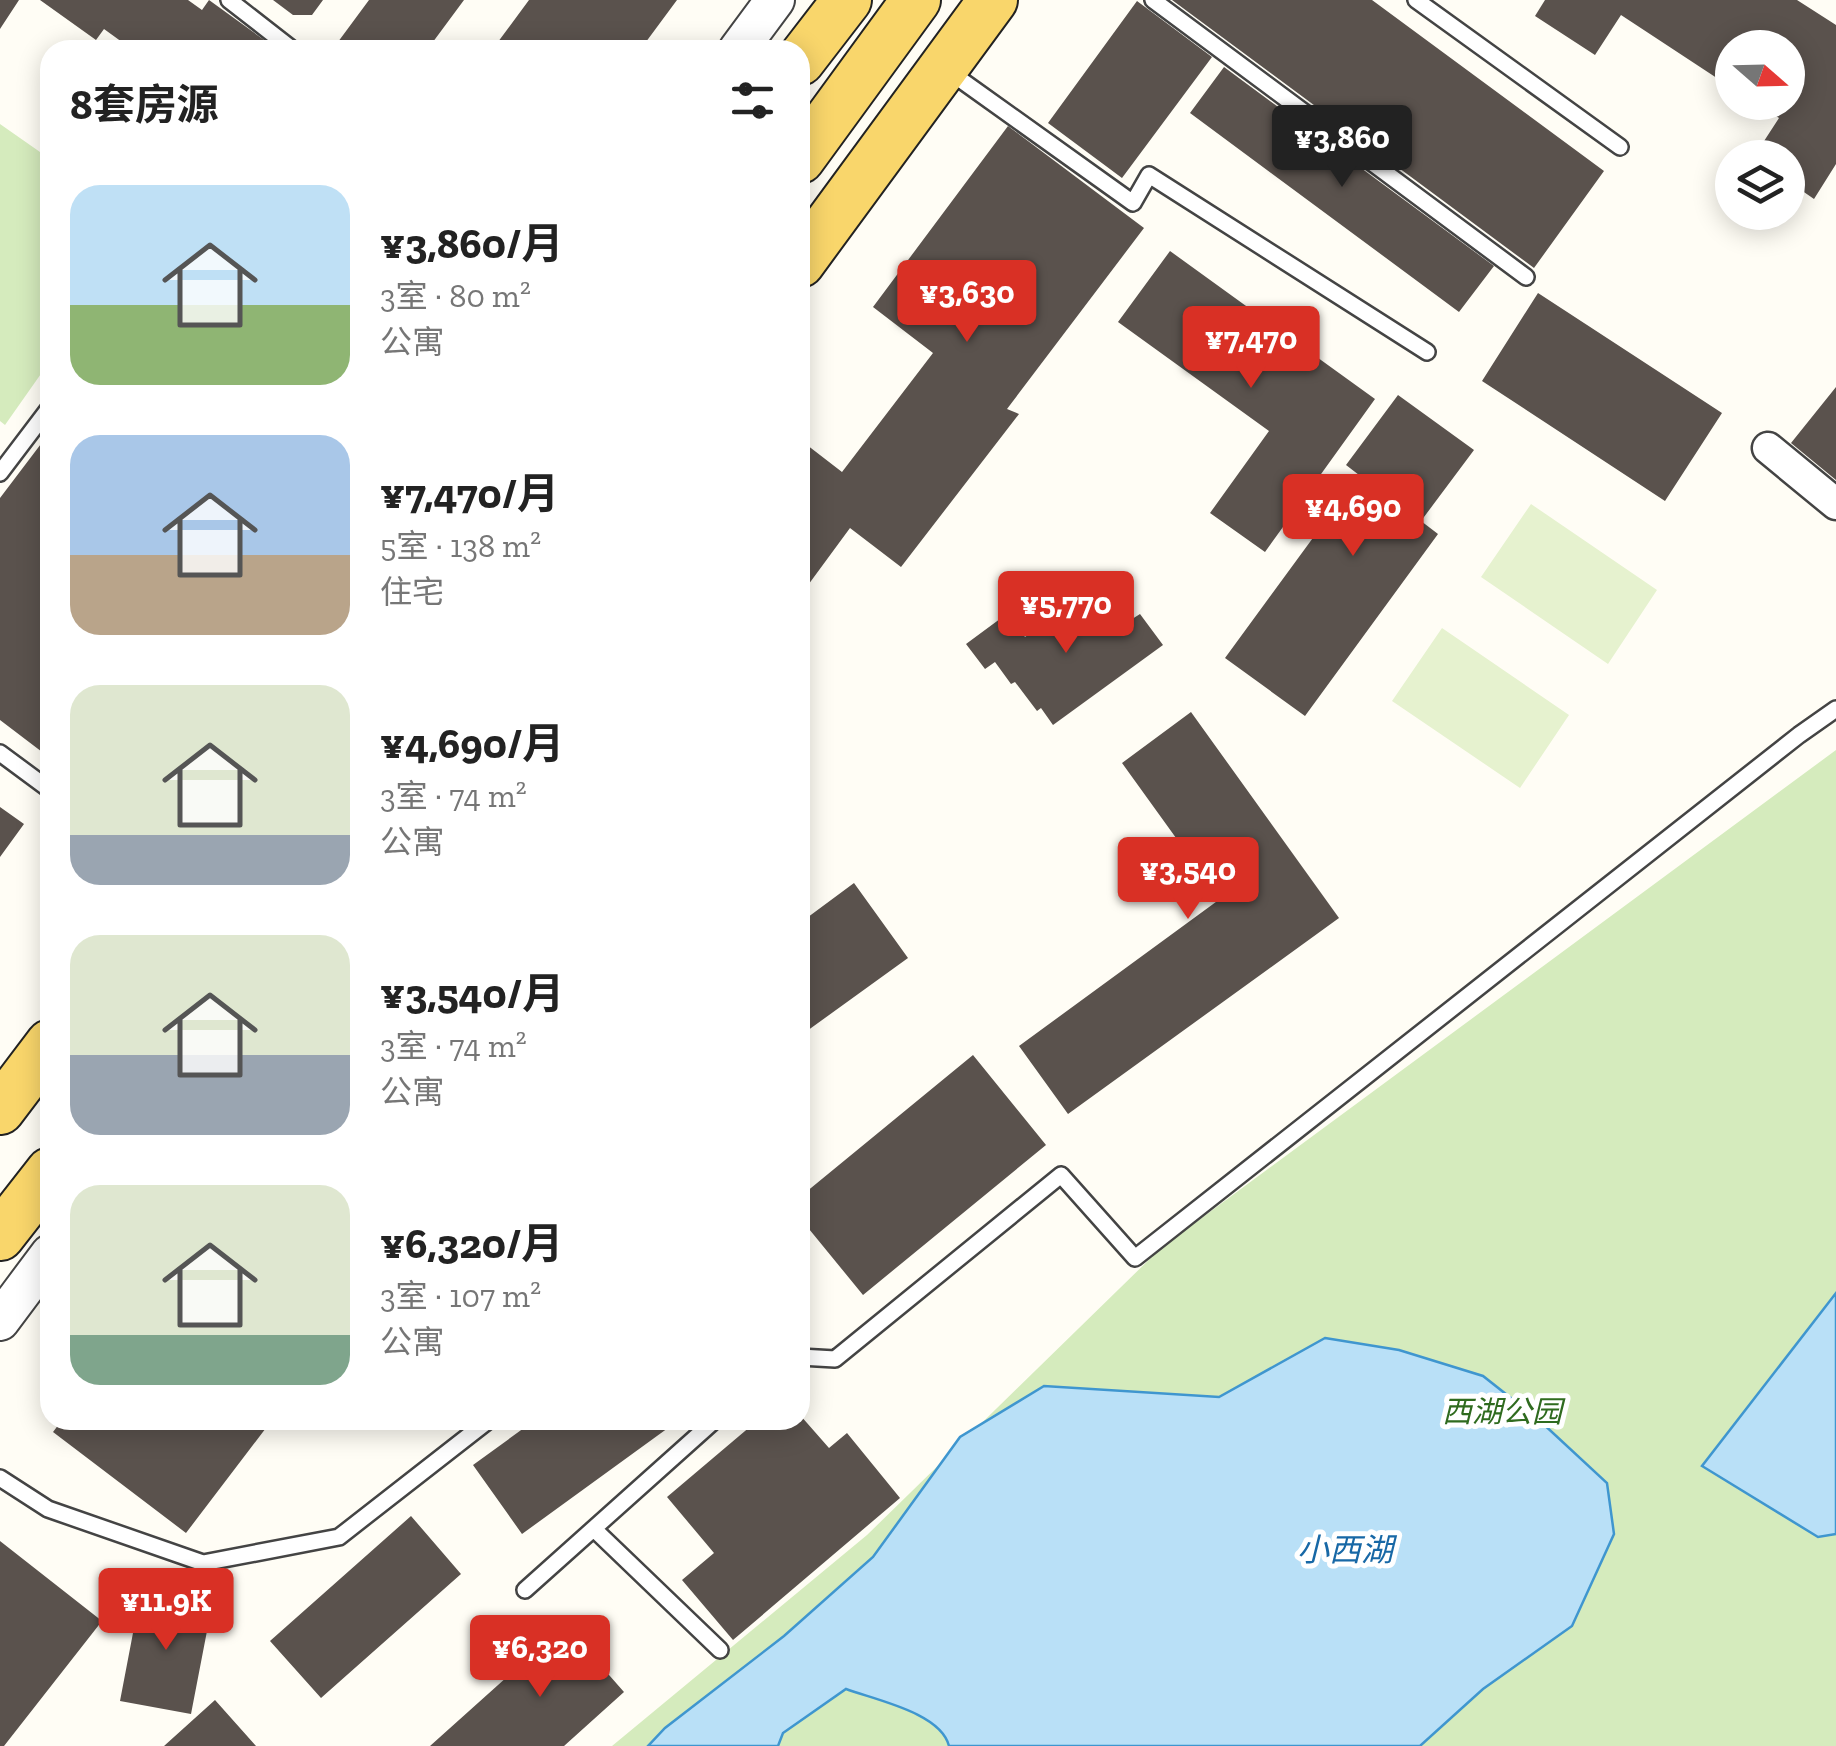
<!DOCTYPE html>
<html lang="zh">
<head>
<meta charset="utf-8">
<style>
  body { margin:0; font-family:"Zilla Slab","Noto Sans SC",serif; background:#f6f6f6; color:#222; height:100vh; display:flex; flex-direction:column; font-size:38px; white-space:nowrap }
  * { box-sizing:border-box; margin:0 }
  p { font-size:32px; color:#767676 }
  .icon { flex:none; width:55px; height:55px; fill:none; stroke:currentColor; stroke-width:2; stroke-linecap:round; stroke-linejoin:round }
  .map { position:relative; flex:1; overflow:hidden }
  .panel { position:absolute; left:40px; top:40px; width:770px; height:1390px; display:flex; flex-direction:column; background:#fff; border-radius:30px; box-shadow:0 5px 25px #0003 }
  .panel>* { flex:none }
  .needle { width:65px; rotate:110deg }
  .fabs { position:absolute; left:1715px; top:30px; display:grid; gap:20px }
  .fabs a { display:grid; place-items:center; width:90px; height:90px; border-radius:50%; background:#fff; box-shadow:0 5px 25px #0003; font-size:50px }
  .price { position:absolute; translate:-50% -85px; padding:0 22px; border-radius:10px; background:#d93025; color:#fff; font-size:32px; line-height:65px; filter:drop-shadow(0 2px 5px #0008) }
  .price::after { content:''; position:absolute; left:50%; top:60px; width:30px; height:22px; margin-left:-15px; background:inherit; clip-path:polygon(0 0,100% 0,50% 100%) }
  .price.on { background:#222; color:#fff }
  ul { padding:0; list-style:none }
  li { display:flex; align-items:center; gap:30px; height:250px; padding:0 30px }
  li span { display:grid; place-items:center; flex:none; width:280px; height:200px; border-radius:30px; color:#555 }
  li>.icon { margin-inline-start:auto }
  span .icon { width:120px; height:120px; fill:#fffc; stroke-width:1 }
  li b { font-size:42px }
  h2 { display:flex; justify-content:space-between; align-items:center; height:120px; padding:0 30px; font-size:42px }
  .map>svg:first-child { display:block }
</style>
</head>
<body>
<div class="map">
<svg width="1836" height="1746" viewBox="0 0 1836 1746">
  <rect width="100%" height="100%" fill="#fffdf5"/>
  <path fill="#d5ebbd" d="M0 124 50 159V361L5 425 0 421Z
    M1836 750V1746H612L867 1535 1161 1248Z"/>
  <path fill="#e6f2cf" d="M1531 504 1657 590 1608 664 1481 577Z
    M1442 628 1569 715 1520 788 1392 701Z"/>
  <path fill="#b9e0f7" stroke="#3f96cf" stroke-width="2.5" d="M1836 1293V1534L1818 1537 1702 1466Z
    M1325 1338 1399 1350 1483 1376 1539 1420 1607 1483 1614 1534 1572 1626 1483 1689 1420 1746H949C941 1713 876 1700 846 1689L783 1733 778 1746H648L665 1728 784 1636 873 1557 960 1437 1044 1386 1219 1397Z"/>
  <path fill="#5a524d" d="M0 0H19L0 29Z
    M40 0H188L202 10 209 0 271 45 268 50H133L104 29 96 40Z
    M273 0H323L312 15H293Z
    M369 0H464L427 50H341L335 46Z
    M529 0H677L640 50H492Z
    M1172 0H1372L1604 171 1534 268Z
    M1545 0H1797L1836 25V164L1814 199 1788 181V158H1753L1779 118 1755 102H1788V48H1732V88L1621 15 1595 55 1535 16Z
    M1137 1 1212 57 1122 178 1048 123Z
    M1224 67 1494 266 1459 312 1190 113Z
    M1008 126 1144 228 1007 409 1019 414 901 567 850 528 800 596V455L807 445 842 472 933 353 873 307Z
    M1170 251 1375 399 1265 552 1210 513 1269 431 1118 322Z
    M1538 293 1722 413 1665 501 1482 381Z
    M1836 387V480L1791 443Z
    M1398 395 1474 450 1421 521 1438 534 1305 716 1225 658 1359 475 1346 465Z
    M50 432V758L0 720V498Z
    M1089 605 1100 620 1119 606 1129 621 1140 614 1163 645 1053 725 1041 708 1037 711 1015 682 1011 684 995 662 985 669 966 644 1008 613 1025 637 1067 607 1073 617Z
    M1191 712 1339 918 1068 1114 1019 1046 1220 899 1122 763Z
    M0 807 24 824 0 857Z
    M854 883 908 958 800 1036V923Z
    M973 1055 1046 1145 863 1295 800 1218V1197Z
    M800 1415 829 1448 847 1433 900 1498 733 1640 682 1580 714 1553 667 1497 758 1420H800Z
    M62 1420H272L186 1533 53 1432Z
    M535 1420H679L522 1534 473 1465Z
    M411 1516 461 1574 321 1698 270 1641Z
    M0 1541 102 1621 4 1746H0Z
    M141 1591 212 1605 191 1714 120 1701Z
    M565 1625 624 1692 564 1746H430Z
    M215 1700 256 1746H164Z"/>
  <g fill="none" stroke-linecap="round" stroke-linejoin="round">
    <defs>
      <path id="service" d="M229 0 293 50
        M1153 0 1526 277
        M1416 0 1620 147
        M947 70 1133 203 1149 175 1427 352
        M0 473 50 407
        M0 753 50 790
        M800 1357 835 1359 1061 1175 1135 1258 1799 735 1836 709
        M0 1478 48 1509 203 1563 339 1537 489 1420
        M594 1529 720 1650
        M525 1590 715 1420"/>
      <path id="minor" d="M1768 448 1836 504"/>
      <path id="tertiary" d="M738 50 775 0
        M0 1321 50 1254"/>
      <path id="primary" d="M800 61 847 0
        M800 159 916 0
        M800 263 993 0
        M0 1110 50 1044
        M0 1236 50 1172"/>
    </defs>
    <use href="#service" stroke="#444" stroke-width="20"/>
    <use href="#minor" stroke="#444" stroke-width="35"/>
    <use href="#tertiary" stroke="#444" stroke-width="42"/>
    <use href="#primary" stroke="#222" stroke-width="52"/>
    <use href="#service" stroke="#fff" stroke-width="15"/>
    <use href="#minor" stroke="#fff" stroke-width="30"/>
    <use href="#tertiary" stroke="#fff" stroke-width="38"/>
    <use href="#primary" stroke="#f9d66b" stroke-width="48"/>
  </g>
  <g text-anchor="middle" stroke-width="10" stroke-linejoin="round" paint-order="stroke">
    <g font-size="30" font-style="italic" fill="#2f6b1f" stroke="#fff">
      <text x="1502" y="1422">西湖公园</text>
    </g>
    <g font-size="32" font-style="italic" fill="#1768a6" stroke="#fff">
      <text x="1345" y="1561">小西湖</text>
    </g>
  </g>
</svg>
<div class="fabs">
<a><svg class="needle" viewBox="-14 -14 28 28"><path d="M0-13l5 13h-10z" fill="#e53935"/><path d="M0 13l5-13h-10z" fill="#767676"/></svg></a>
<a><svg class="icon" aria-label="layers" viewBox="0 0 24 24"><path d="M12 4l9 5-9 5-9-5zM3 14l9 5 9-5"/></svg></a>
</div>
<b class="price on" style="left:1342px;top:190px">¥3,860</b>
<b class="price" style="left:967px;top:345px">¥3,630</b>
<b class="price" style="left:1251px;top:391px">¥7,470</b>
<b class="price" style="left:1353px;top:559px">¥4,690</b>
<b class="price" style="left:1066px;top:656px">¥5,770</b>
<b class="price" style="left:1188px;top:922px">¥3,540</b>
<b class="price" style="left:166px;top:1653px">¥11.9K</b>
<b class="price" style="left:540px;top:1700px">¥6,320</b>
<section class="panel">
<h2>8套房源<svg class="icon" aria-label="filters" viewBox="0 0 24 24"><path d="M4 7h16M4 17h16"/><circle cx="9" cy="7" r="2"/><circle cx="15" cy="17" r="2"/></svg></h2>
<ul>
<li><span style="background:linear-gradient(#bfe0f5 60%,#8fb573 0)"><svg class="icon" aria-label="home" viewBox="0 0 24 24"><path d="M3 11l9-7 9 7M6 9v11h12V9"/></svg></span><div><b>¥3,860/月</b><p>3室 · 80 m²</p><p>公寓</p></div></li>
<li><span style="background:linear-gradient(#a9c7e8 60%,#b9a48a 0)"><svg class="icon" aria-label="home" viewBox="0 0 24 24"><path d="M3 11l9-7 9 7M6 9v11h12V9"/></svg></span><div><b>¥7,470/月</b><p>5室 · 138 m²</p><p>住宅</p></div></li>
<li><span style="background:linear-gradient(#dfe7d0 75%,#9aa5b1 0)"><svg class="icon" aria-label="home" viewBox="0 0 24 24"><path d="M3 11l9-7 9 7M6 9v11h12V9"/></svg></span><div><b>¥4,690/月</b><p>3室 · 74 m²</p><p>公寓</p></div></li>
<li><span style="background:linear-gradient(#dfe7d0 60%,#9aa5b1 0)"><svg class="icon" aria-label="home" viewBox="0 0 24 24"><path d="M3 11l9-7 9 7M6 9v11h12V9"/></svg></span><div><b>¥3,540/月</b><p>3室 · 74 m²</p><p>公寓</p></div></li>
<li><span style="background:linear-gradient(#dfe7d0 75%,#7fa58c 0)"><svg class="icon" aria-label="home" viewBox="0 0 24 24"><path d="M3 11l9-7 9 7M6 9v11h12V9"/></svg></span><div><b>¥6,320/月</b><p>3室 · 107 m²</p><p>公寓</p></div></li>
</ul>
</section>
</div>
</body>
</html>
